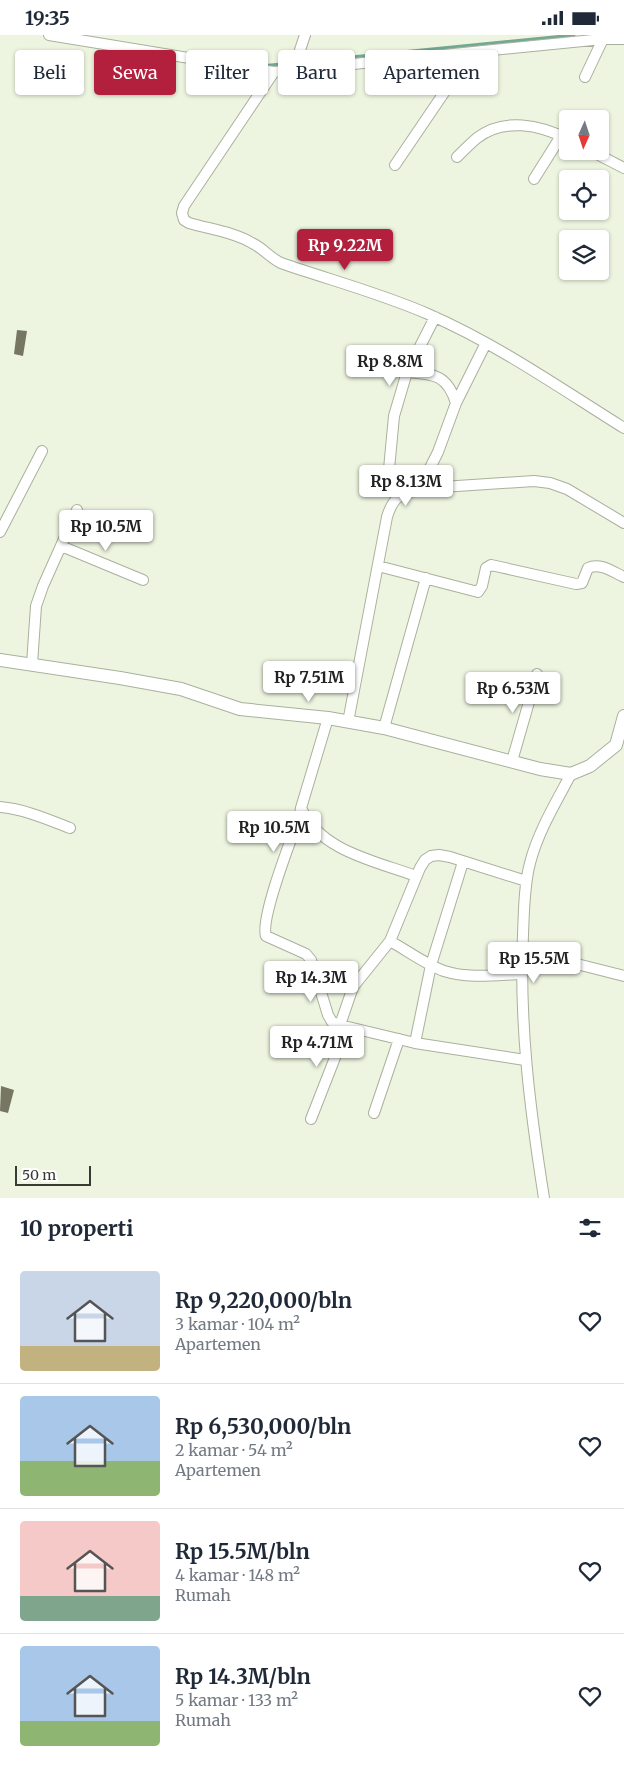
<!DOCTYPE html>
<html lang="id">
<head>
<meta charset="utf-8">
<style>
  body { margin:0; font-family:Merriweather,serif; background:#f2f2f3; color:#1f2937; height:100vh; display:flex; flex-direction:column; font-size:19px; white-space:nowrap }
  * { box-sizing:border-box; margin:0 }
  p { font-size:16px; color:#747a83 }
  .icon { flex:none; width:28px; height:28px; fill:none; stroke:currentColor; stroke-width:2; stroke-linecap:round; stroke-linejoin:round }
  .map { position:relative; height:1163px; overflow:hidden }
  .drawer { display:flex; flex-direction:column; background:#fff; flex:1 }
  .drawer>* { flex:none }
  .hud { position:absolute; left:15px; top:15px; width:595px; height:45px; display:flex; gap:10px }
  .needle { width:32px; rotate:183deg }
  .fabs { position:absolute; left:559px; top:75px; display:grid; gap:10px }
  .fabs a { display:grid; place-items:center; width:50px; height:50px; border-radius:5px; background:#fff; box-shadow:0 1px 4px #0004; font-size:25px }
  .scale { position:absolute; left:15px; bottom:12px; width:76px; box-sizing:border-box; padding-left:5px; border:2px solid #383b33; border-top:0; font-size:14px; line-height:18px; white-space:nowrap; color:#383b33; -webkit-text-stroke:4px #fff; paint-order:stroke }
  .price { position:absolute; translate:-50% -42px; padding:0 11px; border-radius:5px; background:#fff; color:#222; font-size:16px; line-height:32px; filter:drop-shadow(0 1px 2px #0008) }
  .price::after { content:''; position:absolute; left:50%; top:30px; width:15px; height:11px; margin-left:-8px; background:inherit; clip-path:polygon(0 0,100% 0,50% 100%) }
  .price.current { background:#b2203e; color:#fff }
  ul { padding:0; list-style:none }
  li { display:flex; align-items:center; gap:15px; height:125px; padding:0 20px }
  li+li { border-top:1px solid #e0e1e3 }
  li span { display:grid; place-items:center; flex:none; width:140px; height:100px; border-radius:5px; color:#555 }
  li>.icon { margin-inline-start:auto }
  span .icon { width:60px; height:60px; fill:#fffc; stroke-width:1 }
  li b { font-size:21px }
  h2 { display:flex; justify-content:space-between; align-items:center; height:60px; padding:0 20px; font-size:21px }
  .chip { padding:0 18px; border-radius:5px; background:#fff; box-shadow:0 1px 4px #0004; font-size:18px; line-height:45px }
  .chip.current { background:#b2203e; color:#fff }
  .status { display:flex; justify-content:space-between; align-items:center; height:35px; padding:0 25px; background:#fff; direction:ltr }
  .status svg { height:14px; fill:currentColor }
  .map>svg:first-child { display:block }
</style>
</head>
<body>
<div class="status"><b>19:35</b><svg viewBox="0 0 49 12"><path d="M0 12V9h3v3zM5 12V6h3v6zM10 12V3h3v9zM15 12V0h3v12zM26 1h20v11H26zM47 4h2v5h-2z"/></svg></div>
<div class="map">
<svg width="624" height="1163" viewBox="0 0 624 1163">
  <rect width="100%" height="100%" fill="#edf5e0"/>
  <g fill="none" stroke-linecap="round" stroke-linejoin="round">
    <path stroke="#73a892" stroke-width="3" d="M261 31 574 0"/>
  </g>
  <path fill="#777662" d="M17 295 27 296 23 321 14 319Z
    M1 1051 14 1055 8 1078 0 1076Z"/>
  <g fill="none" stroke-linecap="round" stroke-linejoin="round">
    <defs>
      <path id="minor" d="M49 0 274 37 603 4H624
        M301 34 299 18 305 0
        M274 37 184 171 182 178 184 185 189 188C209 194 234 197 252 208 263 213 270 223 281 228 330 245 380 258 428 279 497 309 560 353 624 393
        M585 42 603 4
        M591 116 624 133
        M457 122C463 116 470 109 477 103 504 82 540 90 568 104
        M395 130 471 18
        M534 144 561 101
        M407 337C433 339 447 339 456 368
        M389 434 394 381 407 337 435 282
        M428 437 438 417 456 368 486 308
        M0 497 42 416
        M61 511 143 545
        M378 531 478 557 482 551 486 533 491 530 576 549 582 548 588 533C600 527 613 537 624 542
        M32 629 36 571 43 551 77 475
        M328 683 301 773 300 780C292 802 260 883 266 901L306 919 311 925 328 980 332 987 340 990 415 1008 525 1025
        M348 687 387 482C394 458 404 458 427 453L534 446 550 448 567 454 624 488
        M384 693 426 543
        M512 726 537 639
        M0 772C24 774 47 784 70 793
        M301 773C320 816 375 826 416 841
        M390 906C408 916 425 929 444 936 469 944 496 940 521 939
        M522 919 561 925 624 941
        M340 990 353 952 390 906 420 833 425 825 431 821 439 820 450 822 526 846
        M415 1008 431 930 463 827
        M374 1078 399 1004
        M311 1084 347 992
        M544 1163C530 1075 519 988 523 899 524 876 524 851 530 828 538 797 556 767 571 739"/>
      <path id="tertiary" d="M0 625 120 643 181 654 240 674 328 683 384 693 540 734 571 739 590 731 616 710 624 681"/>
    </defs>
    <use href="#minor" stroke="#a9b19d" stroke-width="12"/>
    <use href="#tertiary" stroke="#a9b19d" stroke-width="14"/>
    <use href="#minor" stroke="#fff" stroke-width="10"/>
    <use href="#tertiary" stroke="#fff" stroke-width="12"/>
  </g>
</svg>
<div class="fabs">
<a><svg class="needle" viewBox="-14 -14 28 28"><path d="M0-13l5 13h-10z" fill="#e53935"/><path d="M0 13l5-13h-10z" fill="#747a83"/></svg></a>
<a><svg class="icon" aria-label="locate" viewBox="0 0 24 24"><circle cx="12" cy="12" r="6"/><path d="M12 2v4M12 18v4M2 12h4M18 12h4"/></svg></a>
<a><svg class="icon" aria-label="layers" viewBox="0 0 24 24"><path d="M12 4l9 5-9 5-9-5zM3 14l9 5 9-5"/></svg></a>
</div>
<div class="scale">50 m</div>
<b class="price current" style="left:345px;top:236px">Rp 9.22M</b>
<b class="price" style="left:390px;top:352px">Rp 8.8M</b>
<b class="price" style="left:406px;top:472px">Rp 8.13M</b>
<b class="price" style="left:106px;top:517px">Rp 10.5M</b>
<b class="price" style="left:309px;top:668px">Rp 7.51M</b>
<b class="price" style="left:513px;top:679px">Rp 6.53M</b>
<b class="price" style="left:274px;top:818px">Rp 10.5M</b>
<b class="price" style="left:534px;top:949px">Rp 15.5M</b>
<b class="price" style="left:311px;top:968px">Rp 14.3M</b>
<b class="price" style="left:317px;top:1033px">Rp 4.71M</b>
<div class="hud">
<a class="chip">Beli</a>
<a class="chip current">Sewa</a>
<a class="chip">Filter</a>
<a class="chip">Baru</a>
<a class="chip">Apartemen</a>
</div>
</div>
<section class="drawer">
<h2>10 properti<svg class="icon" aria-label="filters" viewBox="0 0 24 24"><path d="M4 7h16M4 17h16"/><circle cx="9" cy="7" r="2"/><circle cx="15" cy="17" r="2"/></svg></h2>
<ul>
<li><span style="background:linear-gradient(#c9d6e8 75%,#c2b280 0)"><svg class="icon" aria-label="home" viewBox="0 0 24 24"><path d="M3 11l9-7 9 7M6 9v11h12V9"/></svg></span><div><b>Rp 9,220,000/bln</b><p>3 kamar · 104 m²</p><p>Apartemen</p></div><svg class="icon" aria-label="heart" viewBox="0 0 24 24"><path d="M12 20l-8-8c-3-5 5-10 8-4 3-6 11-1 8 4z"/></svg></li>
<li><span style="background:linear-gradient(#a9c7e8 65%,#8fb573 0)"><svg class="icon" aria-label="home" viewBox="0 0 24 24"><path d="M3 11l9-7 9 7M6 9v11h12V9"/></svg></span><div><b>Rp 6,530,000/bln</b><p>2 kamar · 54 m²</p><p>Apartemen</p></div><svg class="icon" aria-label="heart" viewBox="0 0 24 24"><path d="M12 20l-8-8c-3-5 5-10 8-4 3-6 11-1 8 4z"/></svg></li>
<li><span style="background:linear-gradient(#f6c9c9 75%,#7fa58c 0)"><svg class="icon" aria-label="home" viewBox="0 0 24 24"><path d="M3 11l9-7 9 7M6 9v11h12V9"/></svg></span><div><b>Rp 15.5M/bln</b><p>4 kamar · 148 m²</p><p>Rumah</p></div><svg class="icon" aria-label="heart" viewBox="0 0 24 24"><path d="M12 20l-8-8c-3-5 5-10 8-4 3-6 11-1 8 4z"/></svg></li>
<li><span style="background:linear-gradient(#a9c7e8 75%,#8fb573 0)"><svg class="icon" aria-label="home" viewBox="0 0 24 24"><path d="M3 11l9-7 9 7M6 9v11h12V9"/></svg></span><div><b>Rp 14.3M/bln</b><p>5 kamar · 133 m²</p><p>Rumah</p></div><svg class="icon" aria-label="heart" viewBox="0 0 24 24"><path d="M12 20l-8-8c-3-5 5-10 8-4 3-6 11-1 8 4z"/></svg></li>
</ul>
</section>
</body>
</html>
